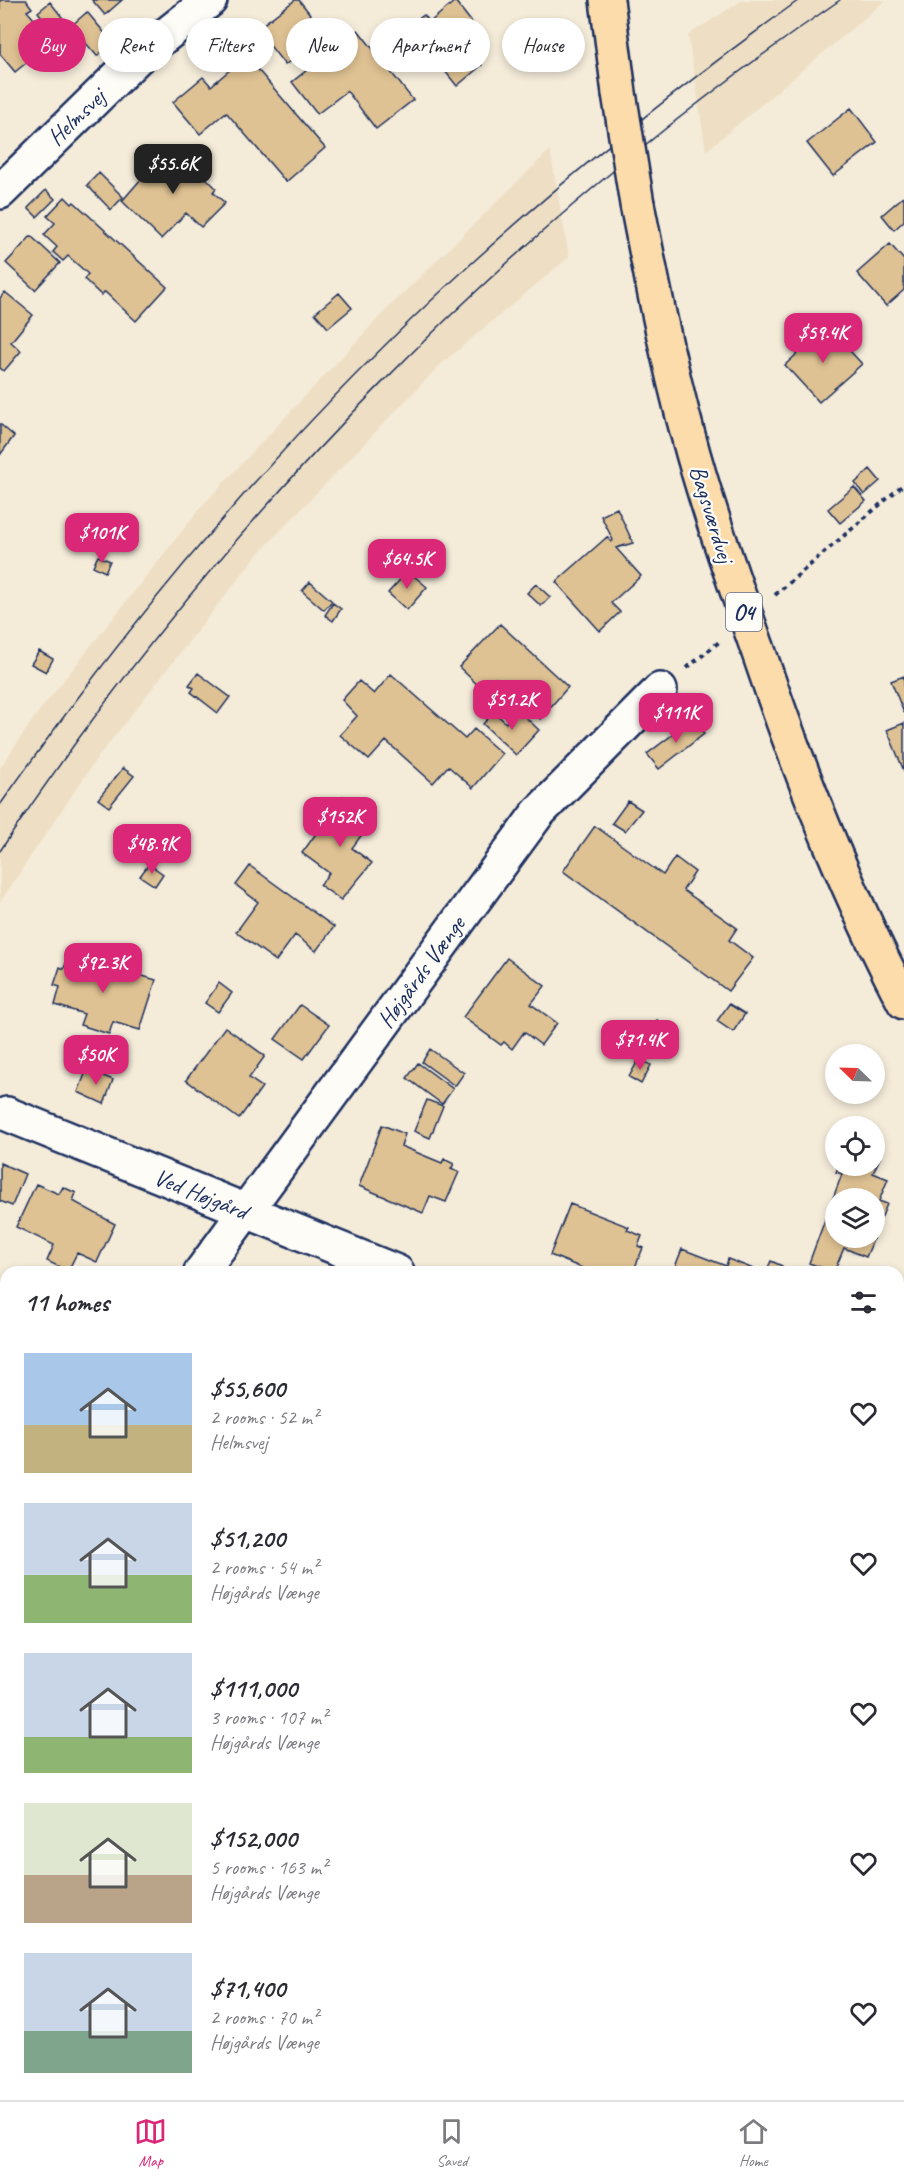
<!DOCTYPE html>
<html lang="en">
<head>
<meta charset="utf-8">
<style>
  body { margin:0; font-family:Caveat,sans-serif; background:#f2f2f3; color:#2b2b33; height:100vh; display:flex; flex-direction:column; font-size:22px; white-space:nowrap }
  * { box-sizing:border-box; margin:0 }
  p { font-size:20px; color:#7c7c81 }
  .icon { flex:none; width:33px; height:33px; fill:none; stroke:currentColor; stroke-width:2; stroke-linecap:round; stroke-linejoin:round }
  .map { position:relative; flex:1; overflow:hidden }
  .panel { position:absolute; left:0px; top:1266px; width:904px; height:834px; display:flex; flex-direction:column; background:#fff; border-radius:18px 18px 0 0; box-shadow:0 3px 9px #0003 }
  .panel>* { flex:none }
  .guide { position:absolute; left:18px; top:18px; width:600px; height:54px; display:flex; gap:12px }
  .needle { width:39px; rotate:293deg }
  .buttons { position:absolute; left:825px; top:1044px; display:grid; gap:12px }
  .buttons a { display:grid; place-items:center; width:60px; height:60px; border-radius:50%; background:#fff; box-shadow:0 3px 9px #0003; font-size:30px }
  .price { position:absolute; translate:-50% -51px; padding:0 14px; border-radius:12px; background:#db2777; color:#fff; font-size:20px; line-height:39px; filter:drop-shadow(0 2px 3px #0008) }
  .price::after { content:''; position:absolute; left:50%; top:36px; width:18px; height:14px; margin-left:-9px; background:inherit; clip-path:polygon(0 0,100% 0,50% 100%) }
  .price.selected { background:#222; color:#fff }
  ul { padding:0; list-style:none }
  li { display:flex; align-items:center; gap:18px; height:150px; padding:0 24px }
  li span { display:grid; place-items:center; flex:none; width:168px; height:120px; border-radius:0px; color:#555 }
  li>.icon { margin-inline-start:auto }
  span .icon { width:72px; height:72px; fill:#fffc; stroke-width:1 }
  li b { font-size:26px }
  h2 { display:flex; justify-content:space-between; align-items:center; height:72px; padding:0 24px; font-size:26px }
  .tag { padding:0 21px; border-radius:27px; background:#fff; box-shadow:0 3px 9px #0003; font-size:21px; line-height:54px }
  .tag.selected { background:#db2777; color:#fff }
  .tab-bar { display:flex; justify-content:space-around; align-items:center; height:84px; border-top:2px solid #e1e1e2; background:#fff; font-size:16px; color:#7c7c81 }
  .tab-bar a { display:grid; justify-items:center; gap:3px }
  .tab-bar .selected { color:#db2777 }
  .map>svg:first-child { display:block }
</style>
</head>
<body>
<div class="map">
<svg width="904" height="2100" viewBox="0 0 904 2100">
  <rect width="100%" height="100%" fill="#f4ebd9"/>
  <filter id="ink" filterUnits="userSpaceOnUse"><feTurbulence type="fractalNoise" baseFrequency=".0167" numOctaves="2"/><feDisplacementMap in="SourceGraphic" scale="12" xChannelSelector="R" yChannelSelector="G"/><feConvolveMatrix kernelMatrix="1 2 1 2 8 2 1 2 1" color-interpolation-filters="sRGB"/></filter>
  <g filter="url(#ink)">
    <path fill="#eedfc4" d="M743 0H886L706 151 688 35Z
      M550 150 569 257 440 365 257 555 95 761 0 902V768L34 718 201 507 386 310Z"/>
    <path fill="#c1e8a3" stroke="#6e8c80" stroke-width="1.5" d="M904 1911V2100H715L721 2094H898V1916Z
      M11 2094H118L120 2100H8Z
      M307 2094H504L499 2100H308Z"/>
    <path fill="#7fc5e0" stroke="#5789ac" stroke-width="1.5" d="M118 2094H307L308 2100H120Z"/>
    <path fill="#dfc293" stroke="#1b2f5e" stroke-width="1.5" d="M0 0H26L32 8 27 11 53 41 15 72 0 54Z
      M92 0H122L105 15Z
      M295 0H299L317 23 291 44 299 54 285 65 257 29Z
      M455 1 480 33 465 45 482 65 457 86 415 34 419 29 414 22 424 15 430 22Z
      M50 2 70 27 57 37 38 12Z
      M87 12 113 43 97 56 71 26Z
      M358 30 413 100 376 129 347 91 317 114 292 82Z
      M246 56 325 148 286 182 226 112 200 134 173 102 203 77 211 86Z
      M851 108 877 142 833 176 807 143Z
      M175 147 216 188 213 192 225 203 201 227 186 213 161 239 122 201 155 163Z
      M99 173 123 197 111 210 87 185Z
      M46 190 55 199 37 217 28 208Z
      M904 196V221L894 230 882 215Z
      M65 197 72 204 74 202 167 287 136 321 105 292 101 295 84 279 88 274 68 256 63 261 53 252 57 247 44 235 55 223 47 216Z
      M31 236 60 263 35 290 6 263Z
      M890 244 904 260V290L886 306 857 273Z
      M5 292 33 315 11 342 21 351 4 371 0 368V298Z
      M339 293 352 308 328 328 315 313Z
      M827 326 862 364 819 402 785 365Z
      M0 424 14 436 0 455Z
      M870 469 880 481 864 495 855 483Z
      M854 487 866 501 840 523 828 509Z
      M617 508 633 543 616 548 641 576 611 603 620 612 600 631 556 582 607 537 611 542 613 540 601 516Z
      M98 556 110 561 105 572 93 566Z
      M408 571 427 587 407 610 388 593Z
      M310 582 332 601 324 610 302 591Z
      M536 584 550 597 541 606 527 593Z
      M333 603 341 609 333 621 325 615Z
      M500 624 568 687 540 719 496 678 484 691 459 667Z
      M39 651 53 659 46 672 31 664Z
      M198 673 230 697 218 713 191 692 194 688 189 685Z
      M391 674 465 739 474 729 502 754 473 788 448 766 433 783 386 741 369 760 340 735 357 716 342 700 359 681 374 694Z
      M904 676V713L891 681Z
      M518 710 539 730 516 755 483 724 494 712 506 723Z
      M696 717 704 734 659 769 647 754Z
      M904 723V771L887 730Z
      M123 768 134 776 109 807 98 799Z
      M343 796 374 818 352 848 372 863 341 900 320 885 329 873 302 853Z
      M628 801 642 810 625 831 612 823Z
      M595 826 663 875 675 857 695 872 683 890 737 928 729 940 753 958 728 991 563 871Z
      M149 864 163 874 155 886 140 876Z
      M250 866 334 927 316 951 295 935 276 961 236 932 258 902 236 885Z
      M69 954 156 980 140 1030 113 1022 109 1034 80 1025 84 1014 55 1005 60 987 54 985 60 967 64 969Z
      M507 958 545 986 531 1004 557 1023 541 1045 524 1032 512 1049 504 1042 501 1045 463 1017Z
      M219 983 232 993 218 1012 205 1003Z
      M729 1004 745 1014 733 1032 717 1021Z
      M300 1005 329 1025 304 1059 275 1039Z
      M657 1020 668 1027 653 1055 641 1048Z
      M225 1027 265 1056 249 1078 262 1087 239 1119 186 1080Z
      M430 1049 464 1073 455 1086 422 1062Z
      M639 1059 651 1065 641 1084 629 1077Z
      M418 1063 453 1089 442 1104 407 1078Z
      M87 1069 113 1080 104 1104 78 1092Z
      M427 1100 443 1106 430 1138 414 1131Z
      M382 1125 405 1134 401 1146 442 1163 444 1159 454 1164 451 1169 459 1172 446 1202 430 1196 423 1213 359 1186Z
      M874 1156 880 1158 873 1173 888 1179 879 1201 887 1204 874 1236V1198H836V1238H874L866 1257 844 1248 834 1272 809 1263 842 1174 836 1172 839 1166H874Z
      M0 1163 25 1174 12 1206 0 1201Z
      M36 1184 59 1194 63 1187 76 1193 73 1201 115 1224 97 1262 77 1253 68 1271 47 1261 54 1245 16 1227Z
      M570 1204 629 1227 627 1230 642 1236 638 1246 643 1248 633 1272H586L587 1270 550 1255Z
      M682 1249 726 1266 728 1259 761 1272H673Z
      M771 1261 782 1266 780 1272H766Z
      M6 1323V1406L2 1404 5 1399 0 1396V1331Z
      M904 1366V1410L898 1408V1379Z
      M0 1447 6 1452V1483L3 1486 0 1484Z
      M6 1642V1714L0 1719V1652Z"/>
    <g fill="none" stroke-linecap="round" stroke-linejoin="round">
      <defs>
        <path id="minor" d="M0 192 138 57 210 0
          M7 1114 397 1272
          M201 1272 538 813 660 690
          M898 1486 904 1491
          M0 1547 6 1538
          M898 1757 904 1752
          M898 1845 904 1840
          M579 2100 585 2094
          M656 2100 661 2094"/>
        <path id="major" d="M607 0 619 93
          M637 204C652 281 667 358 688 435 707 507 733 579 758 650 799 771 845 889 904 1002"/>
      </defs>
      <use href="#minor" stroke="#1b2f5e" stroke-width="38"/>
      <use href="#major" stroke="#1b2f5e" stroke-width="38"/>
      <path stroke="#1b2f5e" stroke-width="4" stroke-dasharray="4.5 4.5" stroke-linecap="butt" d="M775 595 904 484
        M687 668 719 642
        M61 2094 62 2100
        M351 2100V2094"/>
      <use href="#minor" stroke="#fdfcf7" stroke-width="33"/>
      <use href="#major" stroke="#fddcac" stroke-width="33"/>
      <path stroke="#1b2f5e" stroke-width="1.5" d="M0 805C138 608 295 423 473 262 576 168 686 82 799 0
        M0 851C222 518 510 226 840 0"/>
      <defs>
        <path id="major-bridge" d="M619 93 637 204"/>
      </defs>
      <use href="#major-bridge" stroke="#1b2f5e" stroke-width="38" stroke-linecap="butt"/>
      <use href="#major-bridge" stroke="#fddcac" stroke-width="33"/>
    </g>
  </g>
  <g text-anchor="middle" stroke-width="4.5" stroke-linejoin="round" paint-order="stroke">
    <rect fill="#fdfcf7" stroke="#5f6c8c" stroke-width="1.5" x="726" y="593" width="36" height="38" rx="4.5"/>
    <g font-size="22" font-weight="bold" fill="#1b2f5e">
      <text x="744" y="620">O4</text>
    </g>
    <g font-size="24" fill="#1b2f5e" stroke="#fdfcf7">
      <text transform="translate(76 117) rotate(-44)" y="8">Helmsvej</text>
      <text transform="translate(712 514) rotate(73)" y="8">Bagsværdvej</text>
      <text transform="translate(421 972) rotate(-54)" y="8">Højgårds Vænge</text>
      <text transform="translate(201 1194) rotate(22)" y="8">Ved Højgård</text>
    </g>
  </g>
</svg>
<div class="buttons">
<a><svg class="needle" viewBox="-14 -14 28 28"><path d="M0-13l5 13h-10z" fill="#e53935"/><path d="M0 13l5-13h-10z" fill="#7c7c81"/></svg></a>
<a><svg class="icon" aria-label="locate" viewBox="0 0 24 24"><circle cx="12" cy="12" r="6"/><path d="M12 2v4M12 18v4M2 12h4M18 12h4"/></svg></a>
<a><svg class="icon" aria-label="layers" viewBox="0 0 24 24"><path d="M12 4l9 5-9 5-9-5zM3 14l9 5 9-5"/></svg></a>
</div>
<b class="price selected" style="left:173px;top:195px">$55.6K</b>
<b class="price" style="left:823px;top:364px">$59.4K</b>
<b class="price" style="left:102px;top:564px">$101K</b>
<b class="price" style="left:407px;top:590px">$64.5K</b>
<b class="price" style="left:512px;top:731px">$51.2K</b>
<b class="price" style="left:676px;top:744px">$111K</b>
<b class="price" style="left:340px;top:848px">$152K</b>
<b class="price" style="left:152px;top:875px">$48.9K</b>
<b class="price" style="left:103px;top:994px">$92.3K</b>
<b class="price" style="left:640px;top:1071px">$71.4K</b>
<b class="price" style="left:96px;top:1086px">$50K</b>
<div class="guide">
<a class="tag selected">Buy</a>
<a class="tag">Rent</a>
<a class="tag">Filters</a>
<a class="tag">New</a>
<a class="tag">Apartment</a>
<a class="tag">House</a>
</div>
<section class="panel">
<h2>11 homes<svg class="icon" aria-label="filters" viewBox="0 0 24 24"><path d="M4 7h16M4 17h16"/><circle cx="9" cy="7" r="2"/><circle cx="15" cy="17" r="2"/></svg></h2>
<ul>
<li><span style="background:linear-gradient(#a9c7e8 60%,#c2b280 0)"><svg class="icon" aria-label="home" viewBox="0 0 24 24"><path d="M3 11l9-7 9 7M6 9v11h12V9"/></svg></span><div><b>$55,600</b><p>2 rooms · 52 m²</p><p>Helmsvej</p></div><svg class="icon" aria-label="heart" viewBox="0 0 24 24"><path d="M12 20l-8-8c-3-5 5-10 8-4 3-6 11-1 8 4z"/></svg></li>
<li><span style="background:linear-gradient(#c9d6e8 60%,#8fb573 0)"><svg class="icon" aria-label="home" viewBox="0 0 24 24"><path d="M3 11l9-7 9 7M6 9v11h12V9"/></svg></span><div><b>$51,200</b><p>2 rooms · 54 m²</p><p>Højgårds Vænge</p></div><svg class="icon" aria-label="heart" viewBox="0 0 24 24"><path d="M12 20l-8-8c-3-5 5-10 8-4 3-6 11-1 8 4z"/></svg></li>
<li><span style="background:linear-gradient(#c9d6e8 70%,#8fb573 0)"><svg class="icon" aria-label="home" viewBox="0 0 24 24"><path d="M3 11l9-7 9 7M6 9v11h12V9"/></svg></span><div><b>$111,000</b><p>3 rooms · 107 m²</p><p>Højgårds Vænge</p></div><svg class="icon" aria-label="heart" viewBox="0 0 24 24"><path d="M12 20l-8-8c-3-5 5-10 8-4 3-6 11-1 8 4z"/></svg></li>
<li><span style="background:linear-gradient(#dfe7d0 60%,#b9a48a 0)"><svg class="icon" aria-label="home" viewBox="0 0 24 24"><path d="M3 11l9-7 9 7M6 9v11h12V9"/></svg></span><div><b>$152,000</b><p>5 rooms · 163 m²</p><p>Højgårds Vænge</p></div><svg class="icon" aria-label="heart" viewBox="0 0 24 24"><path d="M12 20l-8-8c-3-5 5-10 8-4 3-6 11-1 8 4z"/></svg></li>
<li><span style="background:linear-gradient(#c9d6e8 65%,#7fa58c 0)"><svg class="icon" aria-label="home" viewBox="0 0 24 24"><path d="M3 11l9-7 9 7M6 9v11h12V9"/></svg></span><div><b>$71,400</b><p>2 rooms · 70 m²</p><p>Højgårds Vænge</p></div><svg class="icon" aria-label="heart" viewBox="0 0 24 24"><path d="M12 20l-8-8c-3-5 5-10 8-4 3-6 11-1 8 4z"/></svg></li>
</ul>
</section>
</div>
<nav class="tab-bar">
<a class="selected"><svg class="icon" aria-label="map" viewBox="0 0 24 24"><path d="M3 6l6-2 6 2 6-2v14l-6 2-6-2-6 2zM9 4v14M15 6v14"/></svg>Map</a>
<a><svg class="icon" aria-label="saved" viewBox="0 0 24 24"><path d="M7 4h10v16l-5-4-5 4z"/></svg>Saved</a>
<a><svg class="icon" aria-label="home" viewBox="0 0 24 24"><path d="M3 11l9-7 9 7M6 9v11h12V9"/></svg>Home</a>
</nav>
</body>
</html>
